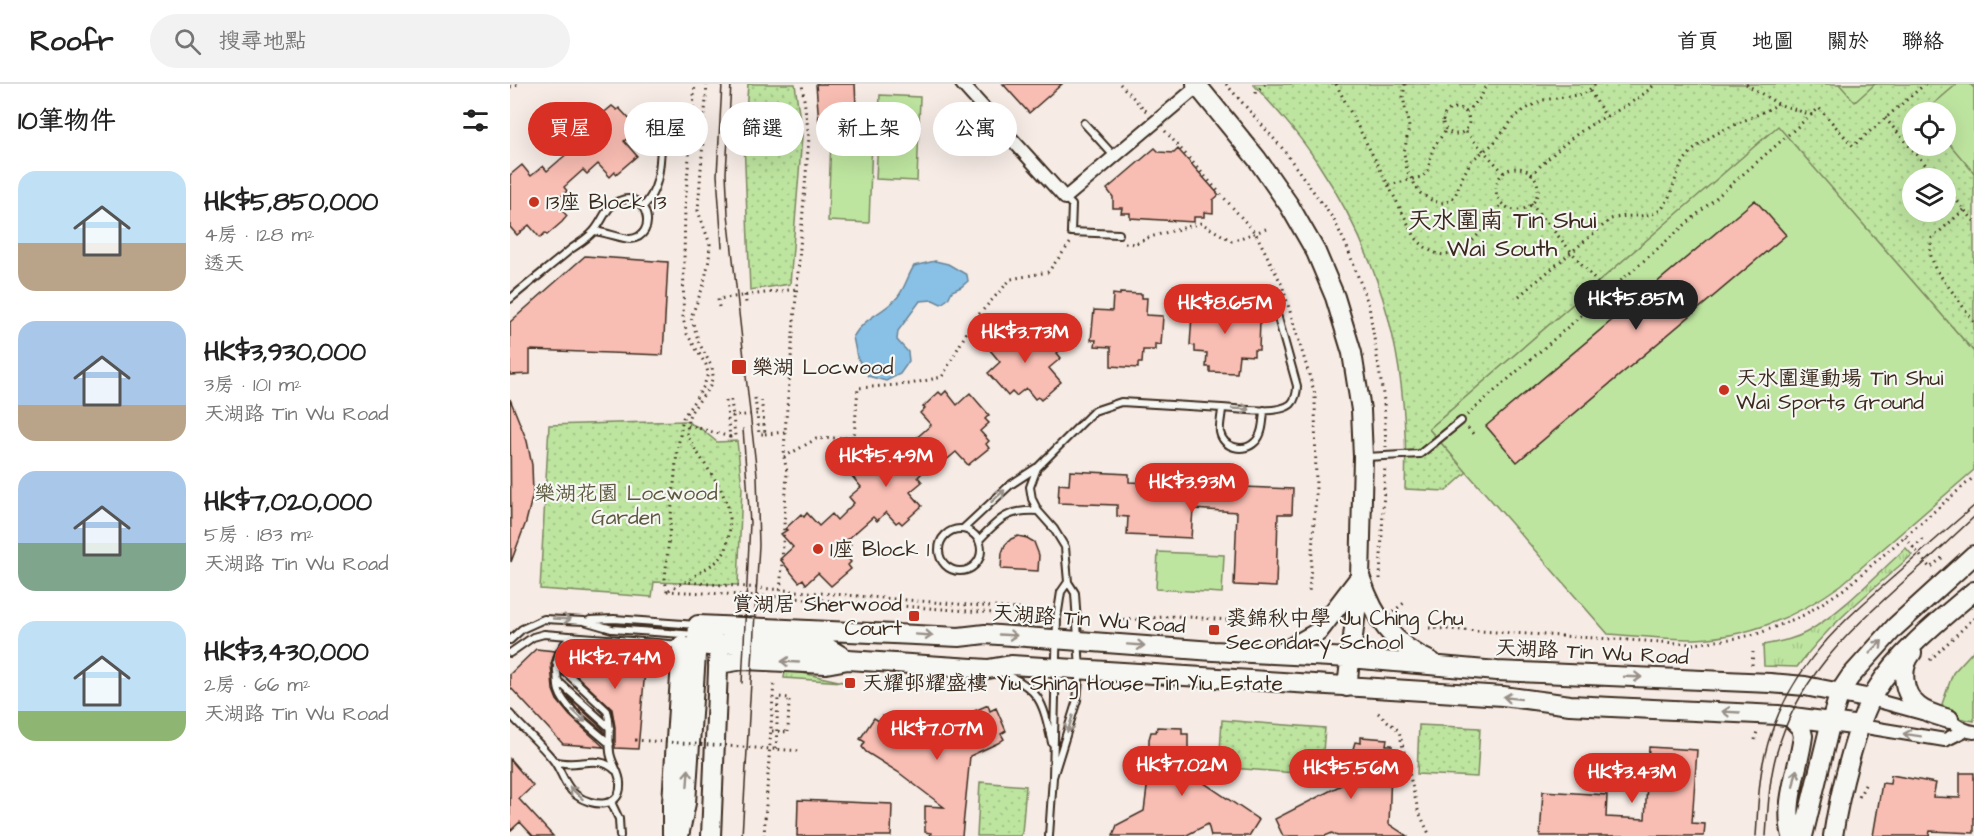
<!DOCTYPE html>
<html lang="zh-TW">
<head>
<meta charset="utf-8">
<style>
  body { margin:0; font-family:"Architects Daughter","LXGW WenKai TC",sans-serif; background:#f2f2f2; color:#222; height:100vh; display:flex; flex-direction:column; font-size:22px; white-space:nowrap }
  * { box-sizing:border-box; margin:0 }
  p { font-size:20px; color:#767676 }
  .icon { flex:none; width:33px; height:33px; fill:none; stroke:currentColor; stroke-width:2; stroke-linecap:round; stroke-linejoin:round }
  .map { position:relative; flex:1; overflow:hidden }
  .side { display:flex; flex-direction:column; background:#fff; width:510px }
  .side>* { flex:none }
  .banner { position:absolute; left:18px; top:18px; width:570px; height:54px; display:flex; gap:12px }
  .buttons { position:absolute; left:1392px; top:18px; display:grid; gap:12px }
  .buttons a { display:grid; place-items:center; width:54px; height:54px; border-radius:50%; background:#fff; box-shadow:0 6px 24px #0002; font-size:30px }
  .price { position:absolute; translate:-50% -51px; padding:0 14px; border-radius:21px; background:#d93025; color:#fff; font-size:20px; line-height:39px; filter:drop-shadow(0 2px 3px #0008) }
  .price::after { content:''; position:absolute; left:50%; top:36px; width:18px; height:14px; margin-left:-9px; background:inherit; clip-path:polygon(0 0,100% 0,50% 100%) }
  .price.active { background:#222; color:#fff }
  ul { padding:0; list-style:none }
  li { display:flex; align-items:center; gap:18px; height:150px; padding:0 18px }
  li span { display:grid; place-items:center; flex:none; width:168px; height:120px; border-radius:18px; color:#555 }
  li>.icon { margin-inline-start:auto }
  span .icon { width:72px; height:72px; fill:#fffc; stroke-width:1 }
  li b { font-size:26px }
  h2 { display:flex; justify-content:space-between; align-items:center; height:72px; padding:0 18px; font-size:26px }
  .pill { padding:0 21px; border-radius:27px; background:#fff; box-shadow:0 6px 24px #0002; font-size:21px; line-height:54px }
  .pill.active { background:#d93025; color:#fff }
  header { display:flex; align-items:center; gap:36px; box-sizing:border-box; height:84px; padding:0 30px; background:#fff; border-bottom:2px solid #e0e0e0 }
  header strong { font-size:28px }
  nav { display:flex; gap:33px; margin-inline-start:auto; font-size:21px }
  .search { width:420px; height:54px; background:#f2f2f2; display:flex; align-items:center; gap:15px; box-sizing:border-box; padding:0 21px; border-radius:33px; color:#767676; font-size:22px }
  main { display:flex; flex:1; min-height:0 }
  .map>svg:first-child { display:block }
</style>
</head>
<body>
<header>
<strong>Roofr</strong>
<div class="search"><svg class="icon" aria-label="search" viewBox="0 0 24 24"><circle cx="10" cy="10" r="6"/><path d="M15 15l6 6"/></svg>搜尋地點</div>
<nav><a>首頁</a><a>地圖</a><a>關於</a><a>聯絡</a></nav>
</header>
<main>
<section class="side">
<h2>10筆物件<svg class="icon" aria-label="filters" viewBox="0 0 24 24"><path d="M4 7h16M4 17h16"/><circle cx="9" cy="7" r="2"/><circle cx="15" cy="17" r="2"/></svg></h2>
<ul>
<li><span style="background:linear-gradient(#bfe0f5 60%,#b9a48a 0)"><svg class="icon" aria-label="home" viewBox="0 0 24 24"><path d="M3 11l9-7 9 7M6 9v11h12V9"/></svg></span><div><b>HK$5,850,000</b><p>4房 · 128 m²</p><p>透天</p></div></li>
<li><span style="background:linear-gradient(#a9c7e8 70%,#b9a48a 0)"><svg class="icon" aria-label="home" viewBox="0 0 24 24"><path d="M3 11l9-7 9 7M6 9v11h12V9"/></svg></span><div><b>HK$3,930,000</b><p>3房 · 101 m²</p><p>天湖路 Tin Wu Road</p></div></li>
<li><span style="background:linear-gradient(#a9c7e8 60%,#7fa58c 0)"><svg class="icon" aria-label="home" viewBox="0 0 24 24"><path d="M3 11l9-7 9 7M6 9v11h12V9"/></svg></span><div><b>HK$7,020,000</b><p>5房 · 183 m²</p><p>天湖路 Tin Wu Road</p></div></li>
<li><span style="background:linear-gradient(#bfe0f5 75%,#8fb573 0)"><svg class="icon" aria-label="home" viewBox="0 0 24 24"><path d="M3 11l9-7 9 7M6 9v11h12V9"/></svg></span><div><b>HK$3,430,000</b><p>2房 · 66 m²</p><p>天湖路 Tin Wu Road</p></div></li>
</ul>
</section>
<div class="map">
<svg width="1464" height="752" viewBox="0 0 1464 752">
  <defs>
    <pattern id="grass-tufts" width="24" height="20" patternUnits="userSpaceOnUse" patternTransform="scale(1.5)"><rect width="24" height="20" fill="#bee5a0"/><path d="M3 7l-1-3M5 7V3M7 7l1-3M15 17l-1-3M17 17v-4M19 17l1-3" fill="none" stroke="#a4c589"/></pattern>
    <pattern id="park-dots" width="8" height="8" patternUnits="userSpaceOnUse" patternTransform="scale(1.5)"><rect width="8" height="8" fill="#bee5a0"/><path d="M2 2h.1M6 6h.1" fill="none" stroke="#a4c589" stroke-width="1.8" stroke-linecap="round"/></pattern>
  </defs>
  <rect width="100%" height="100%" fill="#f6ebe5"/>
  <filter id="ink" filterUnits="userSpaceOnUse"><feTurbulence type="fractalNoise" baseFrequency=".0167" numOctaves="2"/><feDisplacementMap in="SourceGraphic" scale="12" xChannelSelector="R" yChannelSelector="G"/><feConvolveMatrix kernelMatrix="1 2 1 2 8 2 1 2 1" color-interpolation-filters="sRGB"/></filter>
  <g filter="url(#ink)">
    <path fill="url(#grass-tufts)" stroke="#7c885f" stroke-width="1.5" d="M1396 464 1402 471C1362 506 1319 540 1287 583L1254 582 1253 561C1268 558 1283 556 1297 548 1332 528 1365 492 1396 464Z
      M275 588 292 589 333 598 274 594Z"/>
    <path fill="url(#park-dots)" stroke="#7c885f" stroke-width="1.5" fill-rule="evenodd" d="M238 0H285L292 52 280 200 240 206 234 57Z
      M743 0H1464V268L1268 43 919 345 957 388 936 407 895 405C900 283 875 180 807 78 789 50 766 25 743 0ZM1402 28H1436V62H1402ZM1402 94H1436V128H1402Z
      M175 337 190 344 207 358 227 357 232 403 228 501 144 498 142 513 30 505 39 341Z
      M712 636 815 644 811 691 709 683Z
      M909 641 970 644 967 693 907 690Z
      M470 698 516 702 512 749 510 752H467Z"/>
    <path fill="#bee5a0" stroke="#7c885f" stroke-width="1.5" d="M1329 0H1365L1345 18Z
      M1447 0H1460L1464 4V89L1436 56V28H1414Z
      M370 11 410 13 407 97 366 95Z
      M1268 42 1464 268V386L1331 501C1288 532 1239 553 1185 555 1156 555 1126 552 1098 550L919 345Z
      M321 54 362 55 359 139 318 137Z
      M648 468 714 471 712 509 646 505Z
      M1464 566V637L1443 633 1432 620 1443 589Z"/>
    <path fill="#88c0e6" stroke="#698496" stroke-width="1.5" d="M425 177 438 180 457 191 458 197 451 203 442 207 438 215 431 220 423 216 410 217 388 247 387 256 398 268 399 277 390 290 376 297 358 292 347 273 343 253C354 234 371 230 386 215 395 205 397 193 404 182Z"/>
    <path fill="#f8bdb3" stroke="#3b2a1e" stroke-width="1.5" d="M306 0H345L346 22 324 25 321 42 313 48 309 39Z
      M493 0H552L519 29Z
      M81 20 91 31 102 22 107 26 109 24 125 41 123 42 127 47 114 57 127 72 106 90 105 88 100 93 88 80 77 90 73 86 54 103 57 107 45 118 57 132 52 138 37 151 35 149 30 154 19 141 7 151 0 143V91L12 81 21 92 33 82 37 87 59 68 55 63 65 54 56 44 62 40 60 38Z
      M645 64 649 68 664 69 668 65 709 111 703 116V129L694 128V133H684V138L620 134V129H611L612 124H603V113L597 105Z
      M1245 116 1276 151 1007 378 976 342Z
      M75 172 158 178 153 271 20 266V290L0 291V238Z
      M610 209 632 210V214H637L636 231 653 232 651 261 645 260V266H633L632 279H628V284L601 282V263L585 262 586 256H581L584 226 602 227 603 210 610 211Z
      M706 214 727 216V218L734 219 732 235 750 236 749 266H744V272L729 271 727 289 700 288V283H696L697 269 685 268V262L680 261 682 231 698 232 699 217H705Z
      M506 243 516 256 530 244 550 266 547 269 551 274 539 284 551 298 531 316 528 313 525 315 516 304 506 312 502 308 498 312 478 289 490 278 480 266 485 262 482 259 499 246 501 248Z
      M436 307 447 321 460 309 479 331 475 335 479 339 470 347 479 357 476 360 479 364 458 381 446 368 434 378 430 374 411 390 408 393 412 398 400 408 412 422 392 440 389 437 386 439 376 428 367 437 363 433 337 456 341 460 332 468 341 478 338 481 341 485 321 502 308 489 296 500 293 495 289 498 270 475 283 463 271 450 277 446 275 445 291 430 294 433 297 429 309 442 322 430 327 436 344 419 339 413 351 403 341 391 345 387 343 384 360 370 361 372 367 368 377 380 421 341 410 329 415 324 413 323 429 308 432 311Z
      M0 315 17 357 22 381 23 410 16 438 1 478Z
      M560 387 619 390V398L783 405 782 430H768L766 503 724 501 727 428 683 425 681 454 617 451 618 433 607 432V421L548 419 549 400 559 401Z
      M508 452 517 454 524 458 529 471 528 487 491 485 492 469 495 461 501 455Z
      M26 565 45 567 41 580 43 606 47 616 60 632 94 663 53 660 0 603V590Z
      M56 568 136 575 128 665 105 664V643L102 625 52 578Z
      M58 613 94 646V648L67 625Z
      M478 621 480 627 486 624 496 647 491 650 494 655 488 659 460 672 452 752H420L421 749 415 748V722L434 723 388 688 356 668 352 663 355 658 350 655 364 634 369 637 373 632 379 635 405 653Z
      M647 643 672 644V650H678V688L749 736 739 752H701L698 740 675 752H603L607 741 634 727 639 688V655L641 648H646Z
      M851 653 877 655 876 661H882L879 740 897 752H827L822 749 815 752H773L765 735 841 696 843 665 845 658 851 659Z
      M1139 663 1187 666 1182 739 1195 740 1194 752H1030L1033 707 1097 711 1096 733 1135 735Z
      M0 675 23 702 9 715 43 752H23L10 738 0 747Z
      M1450 689H1464V749L1420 747 1419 752H1363L1372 699 1380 700 1381 691 1426 699 1423 713 1450 714Z
      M288 716 382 720 381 752H287Z"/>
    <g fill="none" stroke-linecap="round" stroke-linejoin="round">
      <defs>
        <path id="service" d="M574 39 604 72
          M555 114 562 121 561 148 609 150
          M133 123C152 102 149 80 152 53
          M0 215C20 198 41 182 61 165 68 160 77 155 83 148 93 138 95 122 109 117 138 105 149 153 120 155 113 155 95 148 84 147
          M754 326C753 337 753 351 745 358 734 369 713 364 710 348 709 341 712 331 712 324 728 325 768 331 781 320 785 316 787 308 787 302L763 216
          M856 373 910 370 951 337
          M453 445 500 401 526 384
          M429 466a21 21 0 1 1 42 0a21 21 0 1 1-42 0Z
          M469 456C489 435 498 425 528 427
          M80 536 104 535 187 541
          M63 552C50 562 46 572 47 588 48 594 47 601 49 607 54 625 86 647 100 660
          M0 556 12 545 34 535 74 537 102 545 186 551
          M0 569 23 553 34 550 171 561
          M490 588C531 604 533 619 542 659
          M48 597 100 644
          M0 630C14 646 31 660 44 677 52 688 55 703 66 711 82 723 112 725 110 699 110 688 101 679 100 668 98 654 102 641 97 627L46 579
          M44 677C67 685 88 669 105 686
          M543 693 567 616 570 585 565 509 558 498 555 463 544 445 528 427 522 415 520 403 527 384 584 327 611 318 712 324
          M101 718 109 735 110 752
          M539 752 543 693 547 534 551 508 558 498"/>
        <path id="minor" d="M452 0 555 114 688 2
          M1361 615 1412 629
          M1432 634C1446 637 1447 646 1464 648
          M1350 642 1435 656 1453 647"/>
        <path id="secondary" d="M686 0 747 75 779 121 806 168 825 213 842 269 851 326 853 373 850 494 837 603
          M851 495C864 534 883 561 922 578
          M188 551 200 554 209 562 201 752
          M198 562 235 558 318 564 338 576
          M771 569 808 548 847 497
          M1402 569C1390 584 1392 609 1408 622 1416 629 1429 632 1439 635
          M208 580 234 576 316 580 338 576 478 585 501 581 993 612 1060 621 1268 631 1350 642
          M1279 632 1291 644 1293 652C1289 685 1273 718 1282 752
          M162 750V719L172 561
          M169 752 176 719 188 541 449 553 475 550 703 567 840 574 987 587 1260 599 1295 602 1361 615
          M1293 752 1321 637 1330 608 1340 593 1385 543 1464 471
          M1323 752C1329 712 1346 639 1366 606 1390 567 1430 536 1464 507"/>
      </defs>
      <use href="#service" stroke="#3b2a1e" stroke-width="10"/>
      <use href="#minor" stroke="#3b2a1e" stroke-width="16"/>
      <use href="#secondary" stroke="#3b2a1e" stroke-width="22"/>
      <path stroke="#3b2a1e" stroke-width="3" stroke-dasharray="1.5 4.5" stroke-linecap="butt" d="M197 0 188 127 200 160 199 176 193 203 181 233 189 259 202 283 203 292 200 302 181 328 178 335 177 350 181 359 210 403 218 423 220 445 216 466 209 476 175 498 533 527
        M610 0 638 29
        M716 0 772 64 824 136 837 163 859 222 874 317 876 363
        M826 0 905 153C942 197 969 149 992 120
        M895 0 893 13 899 43 894 69 897 87 910 109 923 117 931 119 937 118 945 112 952 94 961 77 983 60 1005 33 1014 26 1033 16 1074 10 1086 0
        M1236 0 1268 20 1302 31
        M0 3 8 0
        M1080 7 1096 33
        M745 9 755 0
        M933 37a13 13 0 1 1 26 0a13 13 0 1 1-26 0Z
        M956 28 971 13 977 0
        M1375 34 1427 94
        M655 47 746 150 772 201 805 310 806 410 799 509
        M956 48 994 89
        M986 105a21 21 0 1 1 42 0a21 21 0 1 1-42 0Z
        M1021 91C1042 71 1064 49 1091 35 1111 25 1128 16 1145 0
        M879 101 911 93 915 90 918 86 923 64 936 46
        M1436 104 1464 137
        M1021 120 1097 210
        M1454 126 1422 154 1420 169 1425 184 1464 238
        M615 159 625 160 640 153 691 139 722 157 756 145
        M235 211 236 219
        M1009 212 1101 135C1118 129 1137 136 1150 126 1163 115 1164 88 1177 73 1199 46 1238 38 1268 20
        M209 223 208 215 287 205
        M245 314 247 330
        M221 316 223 332
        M216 317 220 353 225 352 223 332 247 330 249 350H255L251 313
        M957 331 1309 24 1343 62 1415 0
        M178 341 220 353
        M958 344 965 352
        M255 350 275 348
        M274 373 306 355 344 353 348 304 400 300 432 293 463 237 501 195 538 188 561 158
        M1395 453 1420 484 1433 473
        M1403 464 1415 454
        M870 495 875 382
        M159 506 174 498
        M157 507 270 513 277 388 274 373 275 348 299 53 292 0
        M157 507 155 495 167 368 173 334 194 302 198 289 196 281 177 250 173 234 175 121 185 0
        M270 513 526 532
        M883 528 895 518
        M602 537 666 532 758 539
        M919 544 1184 560 1228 554 1250 549 1294 531 1334 505 1464 393
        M1420 576 1464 534
        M1242 581 1243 568
        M868 629 889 647 908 726 920 752
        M262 647 278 648
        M1245 656 1247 647
        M1349 713 1356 699
        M254 752 264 597"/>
      <use href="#service" stroke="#f6f6f2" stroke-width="6"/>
      <use href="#minor" stroke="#f6f6f2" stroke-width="12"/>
      <use href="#secondary" stroke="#f6f6f2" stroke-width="18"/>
      <path stroke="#3b2a1e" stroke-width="1.5" d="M221 0 216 89 218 130 247 391 249 461 232 752
        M212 163 207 91 212 0
        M232 599 240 439 233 345
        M1246 752C1248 727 1248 699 1254 674 1273 593 1321 547 1381 495 1409 470 1436 446 1464 422
        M1256 752C1258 725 1259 697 1266 671 1286 597 1335 551 1390 501 1415 479 1440 456 1464 433"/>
      <path stroke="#3b2a1e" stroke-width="3" stroke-dasharray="1.5 4.5" stroke-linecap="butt" d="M125 656 292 667
        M266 665 268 613 279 614 278 648"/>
    </g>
    <defs><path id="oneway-shaft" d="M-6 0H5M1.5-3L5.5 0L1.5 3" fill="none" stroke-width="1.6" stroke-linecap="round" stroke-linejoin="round" transform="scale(1.5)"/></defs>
    <g stroke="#989088">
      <use href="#oneway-shaft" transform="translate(731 325) rotate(3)"/>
      <use href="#oneway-shaft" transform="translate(488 412) rotate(-42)"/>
      <use href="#oneway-shaft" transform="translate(52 535) rotate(3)"/>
      <use href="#oneway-shaft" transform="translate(414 551) rotate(4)"/>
      <use href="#oneway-shaft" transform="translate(498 551) rotate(3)"/>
      <use href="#oneway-shaft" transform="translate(626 561) rotate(4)"/>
      <use href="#oneway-shaft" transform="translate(1366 563) rotate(-45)"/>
      <use href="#oneway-shaft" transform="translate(280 578) rotate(-177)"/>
      <use href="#oneway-shaft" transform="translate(1123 593) rotate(2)"/>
      <use href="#oneway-shaft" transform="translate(1002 614) rotate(-173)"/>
      <use href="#oneway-shaft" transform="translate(1221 628) rotate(-177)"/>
      <use href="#oneway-shaft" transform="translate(69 632) rotate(43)"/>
      <use href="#oneway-shaft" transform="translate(560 640) rotate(107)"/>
      <use href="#oneway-shaft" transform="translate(1402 651) rotate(-171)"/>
      <use href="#oneway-shaft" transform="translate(178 694) rotate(-86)"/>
      <use href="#oneway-shaft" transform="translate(1285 694) rotate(-78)"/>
      <use href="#oneway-shaft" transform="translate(66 709) rotate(-138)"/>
    </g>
  </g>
  <g fill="#c8321e" stroke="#f6f6f2" stroke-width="2">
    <circle cx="24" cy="118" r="6"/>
    <rect x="221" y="275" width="16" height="16" rx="3"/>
    <circle cx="1214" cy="306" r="6"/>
    <circle cx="308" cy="465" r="6"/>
    <rect x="398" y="526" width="12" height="12" rx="3"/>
    <rect x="698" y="540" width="12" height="12" rx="3"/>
    <rect x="334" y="593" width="12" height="12" rx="3"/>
  </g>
  <g text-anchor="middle" stroke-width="4.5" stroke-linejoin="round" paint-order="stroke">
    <g font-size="21" fill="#3b2a1e" stroke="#f6f6f2" text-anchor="start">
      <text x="36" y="125">13座 Block 13</text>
      <text x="242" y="290">樂湖 Locwood</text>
      <text x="1226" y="301">天水圍運動場 Tin Shui<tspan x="1226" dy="24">Wai Sports Ground</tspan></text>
      <text x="320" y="472">1座 Block 1</text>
      <text x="392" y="527" text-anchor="end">賞湖居 Sherwood<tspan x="392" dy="24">Court</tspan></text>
      <text x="716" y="541">裘錦秋中學 Ju Ching Chu<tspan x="716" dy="24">Secondary School</tspan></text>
      <text x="352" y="606">天耀邨耀盛樓 Yiu Shing House Tin Yiu Estate</text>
    </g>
    <g font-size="21" fill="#5c593e" stroke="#f6f6f2">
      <text x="116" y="416">樂湖花園 Locwood<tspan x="116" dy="24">Garden</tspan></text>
    </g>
    <g font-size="21" fill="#3b2a1e" stroke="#f6f6f2">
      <text transform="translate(579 535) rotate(4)" y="7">天湖路 Tin Wu Road</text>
      <text transform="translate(1082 568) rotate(3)" y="7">天湖路 Tin Wu Road</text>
    </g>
    <g font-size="24" fill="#3b2a1e" stroke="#f6f6f2">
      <text x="992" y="144">天水圍南 Tin Shui<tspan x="992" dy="28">Wai South</tspan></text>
    </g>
  </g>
</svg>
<div class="buttons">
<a><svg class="icon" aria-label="locate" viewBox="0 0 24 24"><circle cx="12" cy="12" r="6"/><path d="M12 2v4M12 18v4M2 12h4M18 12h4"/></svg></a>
<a><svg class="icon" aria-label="layers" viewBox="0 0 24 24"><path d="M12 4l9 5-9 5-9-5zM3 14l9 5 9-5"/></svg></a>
</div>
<b class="price active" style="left:1126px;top:247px">HK$5.85M</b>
<b class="price" style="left:715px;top:251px">HK$8.65M</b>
<b class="price" style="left:515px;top:280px">HK$3.73M</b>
<b class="price" style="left:376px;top:404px">HK$5.49M</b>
<b class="price" style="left:682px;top:430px">HK$3.93M</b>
<b class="price" style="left:105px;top:606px">HK$2.74M</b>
<b class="price" style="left:427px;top:677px">HK$7.07M</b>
<b class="price" style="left:672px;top:713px">HK$7.02M</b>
<b class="price" style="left:841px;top:716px">HK$5.56M</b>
<b class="price" style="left:1122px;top:720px">HK$3.43M</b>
<div class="banner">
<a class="pill active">買屋</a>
<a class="pill">租屋</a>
<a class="pill">篩選</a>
<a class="pill">新上架</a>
<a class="pill">公寓</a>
</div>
</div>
</main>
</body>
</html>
